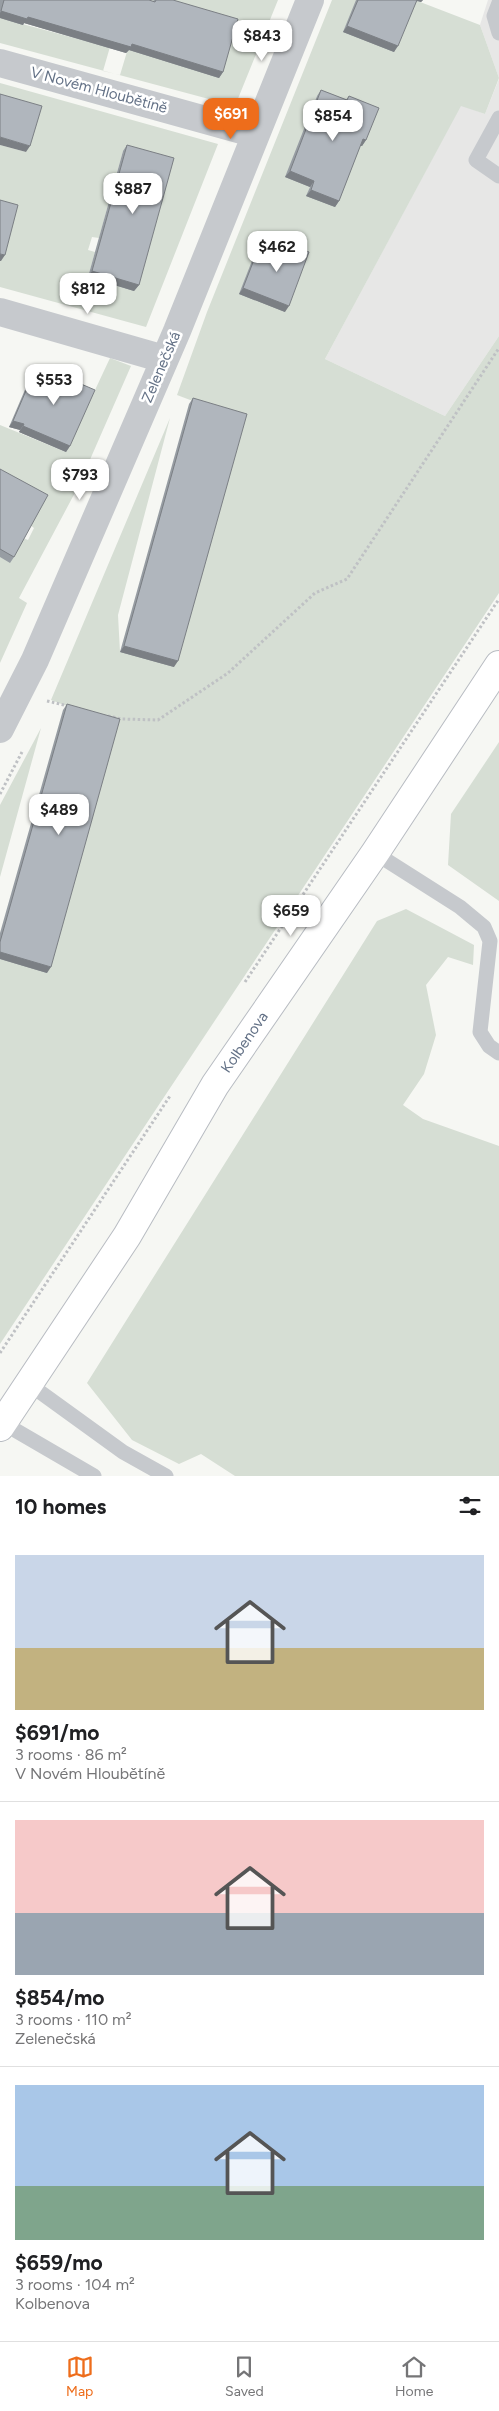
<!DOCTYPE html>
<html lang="en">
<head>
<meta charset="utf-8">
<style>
  body { margin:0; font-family:Figtree,sans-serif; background:#f6f6f6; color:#202124; height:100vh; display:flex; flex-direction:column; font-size:19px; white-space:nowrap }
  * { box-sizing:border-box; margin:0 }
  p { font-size:16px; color:#757577 }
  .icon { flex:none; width:28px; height:28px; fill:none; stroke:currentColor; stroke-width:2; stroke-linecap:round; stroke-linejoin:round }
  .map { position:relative; height:1476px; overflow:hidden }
  .panel { display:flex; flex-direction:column; background:#fff; flex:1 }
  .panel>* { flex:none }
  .price { position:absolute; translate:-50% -42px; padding:0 11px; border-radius:10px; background:#fff; color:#222; font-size:16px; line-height:32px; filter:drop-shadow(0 1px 2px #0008) }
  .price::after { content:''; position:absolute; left:50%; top:30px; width:15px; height:11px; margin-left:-8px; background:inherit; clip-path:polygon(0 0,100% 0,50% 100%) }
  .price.current { background:#ee6d1b; color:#fff }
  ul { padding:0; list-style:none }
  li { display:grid; align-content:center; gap:10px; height:265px; padding:0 15px }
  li+li { border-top:1px solid #e0e0e0 }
  li span { display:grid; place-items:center; height:155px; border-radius:0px; color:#555 }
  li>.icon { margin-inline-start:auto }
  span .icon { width:90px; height:90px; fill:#fffc; stroke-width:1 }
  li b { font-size:21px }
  h2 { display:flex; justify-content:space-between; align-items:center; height:60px; padding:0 15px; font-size:21px }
  .tabs { display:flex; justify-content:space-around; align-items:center; height:70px; border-top:1px solid #e0e0e0; background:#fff; font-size:14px; color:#757577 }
  .tabs a { display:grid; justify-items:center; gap:2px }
  .tabs .current { color:#ee6d1b }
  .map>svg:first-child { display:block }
</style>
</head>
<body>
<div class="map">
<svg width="499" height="1476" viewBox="0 0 499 1476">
  <rect width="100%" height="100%" fill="#f6f7f3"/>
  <path fill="#e7e7e6" d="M488 0H499V78L480 25Z
    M499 79V336L445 416 325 359 461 105 485 114Z"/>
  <path fill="#d6ded4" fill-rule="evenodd" d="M109 0H278L235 106 0 43V18L97 44ZM112 40 129 45 120 75 103 71Z
    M332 0H415L480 25 499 78 485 114 461 106 325 359 445 416 499 336V593L0 1344V959L47 972 116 725 51 700 170 418 118 615 120 652 243 420 177 395 207 312ZM317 96 362 146 355 144 307 196 310 187 308 118Z
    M0 83 218 144 146 327 0 287V261L14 212 0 207V145L26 152 38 112 0 101ZM123 151 170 164 134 290 88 277 95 252 88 250 92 237 99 238 112 190 106 188 109 174 116 176Z
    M110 358 131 366 78 487 19 598 27 603 0 663V557L23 538 28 540 34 528 30 525 0 477V425L66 452Z
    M41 728 0 877V805Z
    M499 742V901L448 865 451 814Z
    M406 909 474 945 473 965 448 957 426 985 436 1035 424 1074 403 1105 423 1119 499 1146V1476H235L201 1454 179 1464 132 1440 87 1383 377 921Z"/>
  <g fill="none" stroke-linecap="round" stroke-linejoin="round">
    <defs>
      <g id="secondary">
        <path id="s1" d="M0 1427 127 1236 215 1085 375 853 499 665"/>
      </g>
    </defs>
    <use href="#secondary" stroke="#b8bcc2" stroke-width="30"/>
    <path stroke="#bfc1c4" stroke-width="3" stroke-dasharray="2.5 2.5" stroke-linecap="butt" d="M47 701 68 706
      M108 716 122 719 158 720 228 673 315 593 347 579 499 348
      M0 794 22 752
      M245 982 499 599
      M0 1353 170 1096"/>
    <path stroke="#c6c9cd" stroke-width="15" d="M499 3 494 16 499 33
      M499 118 476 160 499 176
      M375 853 460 907 484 927 490 941 480 1032 489 1046 499 1053
      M29 1384 123 1452 166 1476
      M3 1423 94 1476"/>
    <path stroke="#c6c9cd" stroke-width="28" d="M0 63 256 134
      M0 312 164 359
      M0 729 35 660 177 331 310 0"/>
    <use href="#secondary" stroke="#fff" stroke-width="28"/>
  </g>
  <path fill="#979da3" d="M0 0H149L153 1 154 0H173L223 72 219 78 129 50 126 53 24 23 23 25 0 18Z
    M356 0H423L421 2 416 1 394 52 343 32Z
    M321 90 346 100 349 96 366 140 362 146H360L339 201 335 207 306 196 310 187 285 177 317 96Z
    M127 145 139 285 134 291 88 277 123 151Z
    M282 241 285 312 239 294 255 253 259 247 276 253 278 247Z
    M37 365 70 446 66 452 19 432 20 430 9 427 33 371Z
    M193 398 174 667 120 652 189 404Z
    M0 469 14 557 10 563 0 557Z
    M67 704 47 973 0 959V933L63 710Z"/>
  <path fill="#7b7f84" d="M415 0H423L421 2Z
    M1 11 28 17 132 44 223 72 219 78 129 50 126 53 24 23 23 25 0 18V13Z
    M347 26 398 46 394 52 343 32Z
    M0 137 30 146 26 152 0 145Z
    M363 139 366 140 362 146 359 145Z
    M290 171 314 181 310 187 285 177Z
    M311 190 339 201 335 207 306 196Z
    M0 254 5 255 1 261H0Z
    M92 271 139 285 134 291 88 277Z
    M243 288 289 306 285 312 239 294Z
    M13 421 24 424 20 430 9 427Z
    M23 426 70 446 66 452 19 432Z
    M124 646 178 661 174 667 120 652Z
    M0 952 51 967 47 973 0 959Z"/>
  <path fill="#b0b6bd" stroke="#7b7f84" d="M4 0H149L155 2 156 0H173L238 19 223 72 132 44 131 47 28 17 27 19 1 11Z
    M358 0H417L398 46 347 26Z
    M321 90 347 100 349 96 379 108 366 140 363 139 339 201 311 190 314 181 290 171Z
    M0 94 42 106 30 146 0 137Z
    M127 145 174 158 139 285 92 271Z
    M0 200 18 205 5 255 0 254Z
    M282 241 309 252 289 306 243 288 259 247 277 254Z
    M37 365 95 390 70 446 23 426 24 424 13 421Z
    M193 398 247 414 178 661 124 646Z
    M0 469 48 495 14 557 0 549Z
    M67 704 120 719 51 967 0 952V942Z"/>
  <g text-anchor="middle" stroke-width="5" stroke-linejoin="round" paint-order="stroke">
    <g font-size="15" fill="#637186" stroke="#fff">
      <text transform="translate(99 90) rotate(15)" y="5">V Novém Hloubětíně</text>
      <text transform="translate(161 367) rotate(-67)" y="5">Zelenečská</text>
      <text dy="5" stroke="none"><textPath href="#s1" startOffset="456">Kolbenova</textPath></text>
    </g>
  </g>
</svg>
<b class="price" style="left:262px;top:62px">$843</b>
<b class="price current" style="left:231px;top:140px">$691</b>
<b class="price" style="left:333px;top:142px">$854</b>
<b class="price" style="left:133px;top:215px">$887</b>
<b class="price" style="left:277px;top:273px">$462</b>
<b class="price" style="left:88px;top:315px">$812</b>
<b class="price" style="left:54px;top:406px">$553</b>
<b class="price" style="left:80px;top:501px">$793</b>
<b class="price" style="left:59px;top:836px">$489</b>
<b class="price" style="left:291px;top:937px">$659</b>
</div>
<section class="panel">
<h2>10 homes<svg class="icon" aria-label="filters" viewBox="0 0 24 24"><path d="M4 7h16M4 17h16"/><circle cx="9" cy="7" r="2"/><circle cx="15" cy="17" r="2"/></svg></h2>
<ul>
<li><span style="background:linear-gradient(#c9d6e8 60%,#c2b280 0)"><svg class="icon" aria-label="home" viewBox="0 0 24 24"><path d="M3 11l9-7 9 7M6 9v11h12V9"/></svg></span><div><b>$691/mo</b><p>3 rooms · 86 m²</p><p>V Novém Hloubětíně</p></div></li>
<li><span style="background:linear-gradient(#f6c9c9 60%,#9aa5b1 0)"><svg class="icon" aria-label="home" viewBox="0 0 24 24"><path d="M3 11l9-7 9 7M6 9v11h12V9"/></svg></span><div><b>$854/mo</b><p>3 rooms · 110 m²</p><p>Zelenečská</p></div></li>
<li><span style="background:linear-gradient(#a9c7e8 65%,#7fa58c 0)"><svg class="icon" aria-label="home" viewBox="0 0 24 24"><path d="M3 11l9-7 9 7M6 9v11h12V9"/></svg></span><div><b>$659/mo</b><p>3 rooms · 104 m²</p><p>Kolbenova</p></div></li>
</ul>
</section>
<nav class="tabs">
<a class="current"><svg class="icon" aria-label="map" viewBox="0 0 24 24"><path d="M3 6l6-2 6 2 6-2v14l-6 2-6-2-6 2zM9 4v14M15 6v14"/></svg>Map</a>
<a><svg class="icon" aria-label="saved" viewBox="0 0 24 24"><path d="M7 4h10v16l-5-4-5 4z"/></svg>Saved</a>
<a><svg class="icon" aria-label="home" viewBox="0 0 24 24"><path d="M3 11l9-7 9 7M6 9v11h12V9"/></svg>Home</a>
</nav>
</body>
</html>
